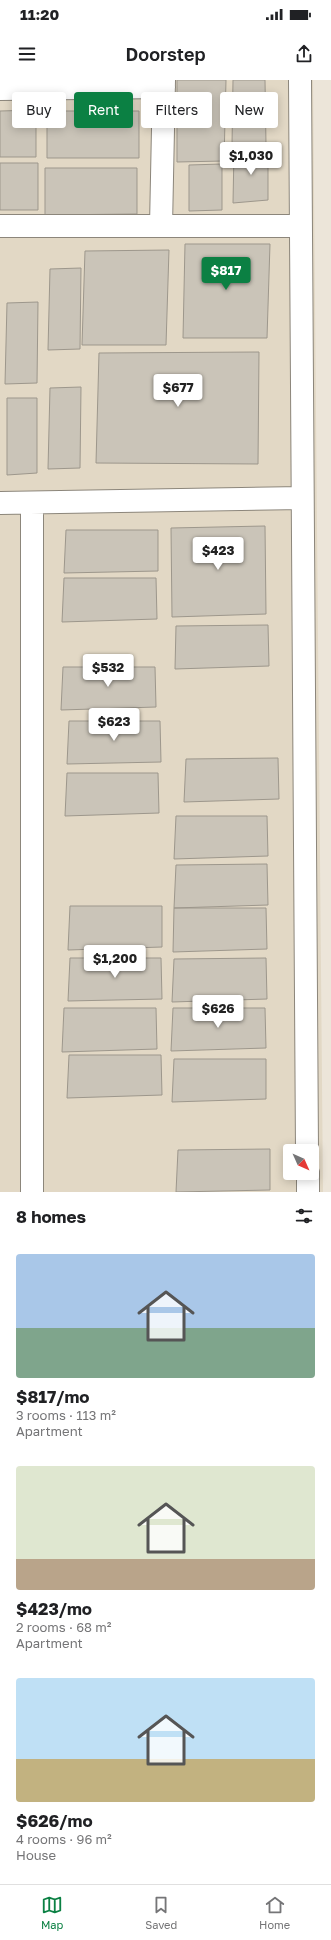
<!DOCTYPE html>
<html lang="en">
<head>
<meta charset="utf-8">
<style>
  body { margin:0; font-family:"Golos Text",sans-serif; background:#f2f2f2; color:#202124; height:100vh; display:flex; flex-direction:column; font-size:15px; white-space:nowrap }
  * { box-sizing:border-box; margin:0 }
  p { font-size:13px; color:#757577 }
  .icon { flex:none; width:22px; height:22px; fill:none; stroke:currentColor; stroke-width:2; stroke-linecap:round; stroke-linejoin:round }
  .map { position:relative; height:1112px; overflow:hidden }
  .drawer { display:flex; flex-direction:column; background:#fff; flex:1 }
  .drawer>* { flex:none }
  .banner { position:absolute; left:12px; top:12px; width:307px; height:36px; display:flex; gap:8px }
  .needle { width:26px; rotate:135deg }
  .buttons { position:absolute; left:283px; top:1064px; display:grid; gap:8px }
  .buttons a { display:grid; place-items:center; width:36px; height:36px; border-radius:4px; background:#fff; box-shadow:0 2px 10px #0003; font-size:20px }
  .price { position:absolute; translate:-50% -34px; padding:0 9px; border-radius:4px; background:#fff; color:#222; font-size:13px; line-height:26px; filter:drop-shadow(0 1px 2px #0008) }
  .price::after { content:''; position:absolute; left:50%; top:24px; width:12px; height:9px; margin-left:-6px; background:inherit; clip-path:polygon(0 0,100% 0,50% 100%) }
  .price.selected { background:#0b8043; color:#fff }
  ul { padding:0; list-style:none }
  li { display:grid; align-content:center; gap:8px; height:212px; padding:0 16px }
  li span { display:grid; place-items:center; height:124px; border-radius:4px; color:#555 }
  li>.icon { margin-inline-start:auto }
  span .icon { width:72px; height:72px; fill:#fffc; stroke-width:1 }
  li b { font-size:17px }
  h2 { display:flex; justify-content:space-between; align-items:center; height:48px; padding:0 16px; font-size:17px }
  .chip { padding:0 14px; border-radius:4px; background:#fff; box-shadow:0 2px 10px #0003; font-size:14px; line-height:36px }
  .chip.selected { background:#0b8043; color:#fff }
  .status { display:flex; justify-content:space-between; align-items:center; height:28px; padding:0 20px; background:#fff; direction:ltr }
  .status svg { height:11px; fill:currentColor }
  header { display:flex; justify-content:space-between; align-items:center; height:52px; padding:0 16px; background:#fff; font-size:18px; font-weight:600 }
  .menu { display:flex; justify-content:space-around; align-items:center; height:56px; border-top:1px solid #e0e0e0; background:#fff; font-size:11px; color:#757577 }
  .menu a { display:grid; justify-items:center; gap:2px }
  .menu .selected { color:#0b8043 }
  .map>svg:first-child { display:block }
</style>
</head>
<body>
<div class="status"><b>11:20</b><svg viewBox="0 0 49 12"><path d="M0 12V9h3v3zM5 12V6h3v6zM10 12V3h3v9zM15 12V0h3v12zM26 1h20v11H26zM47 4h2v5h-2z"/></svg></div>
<header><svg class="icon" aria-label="menu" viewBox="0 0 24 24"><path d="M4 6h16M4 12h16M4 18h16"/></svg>Doorstep<svg class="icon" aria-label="share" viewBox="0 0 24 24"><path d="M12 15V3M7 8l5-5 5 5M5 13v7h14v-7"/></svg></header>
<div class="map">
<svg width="331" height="1112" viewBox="0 0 331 1112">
  <rect width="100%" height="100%" fill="#ece5d9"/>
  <path fill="#e2d8c5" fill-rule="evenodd" d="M0 0H313L323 1112H0ZM290 1071H312V1093H290Z"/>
  <path fill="#cac4b8" stroke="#9d978c" d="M177 0H226L224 81 177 82Z
    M233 0H265L266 65H232Z
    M36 30V77H0V31Z
    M47 31H139V78H47Z
    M268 70V120L233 123 234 71Z
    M0 83H38V130H0Z
    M222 84V130L189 131V85Z
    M45 88H137V134L45 135Z
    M185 164H270L267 258H183Z
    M169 170 166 265H82L85 171Z
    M81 188 80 269 48 270 50 189Z
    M38 222 37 303 5 304 7 223Z
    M259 272 258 384 96 383 99 273Z
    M81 307 80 388 48 389 50 308Z
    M7 318H37V393L7 395Z
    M265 446 266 534 172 537 171 448Z
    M66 450H158V491L64 493Z
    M64 498H156L157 539 62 542Z
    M268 545 269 586 175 589 176 546Z
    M63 587H155L156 627 61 630Z
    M69 641H160L161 682 67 684Z
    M278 678 279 719 184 722 186 679Z
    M67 693H158L159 733 65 736Z
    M176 736H267L268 776 174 779Z
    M267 784 268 825 174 828 176 785Z
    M70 826H162V867L68 870Z
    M174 828H266L267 869 173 872Z
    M70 878H161L162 919 68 921Z
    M266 878 267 919 172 922 174 879Z
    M64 928H156L157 969 62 972Z
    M173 928H265L266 968 171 971Z
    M69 975H161L162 1015 67 1018Z
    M174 979H266V1019L172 1022Z
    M270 1069V1110L176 1112 178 1070Z"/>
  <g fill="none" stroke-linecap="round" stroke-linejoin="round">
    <defs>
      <path id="minor" d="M300 0 307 1071
        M0 9 164 7
        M0 146H300
        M161 146 164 0
        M0 423 302 418
        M32 424V1112
        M308 1093V1112"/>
    </defs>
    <use href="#minor" stroke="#8c867b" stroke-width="24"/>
    <use href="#minor" stroke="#fff" stroke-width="22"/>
  </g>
</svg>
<div class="buttons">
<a><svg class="needle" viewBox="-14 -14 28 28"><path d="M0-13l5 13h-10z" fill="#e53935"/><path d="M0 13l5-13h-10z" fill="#757577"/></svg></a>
</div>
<b class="price" style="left:251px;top:96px">$1,030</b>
<b class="price selected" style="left:226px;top:211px">$817</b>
<b class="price" style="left:178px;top:328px">$677</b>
<b class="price" style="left:218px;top:491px">$423</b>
<b class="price" style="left:108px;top:608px">$532</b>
<b class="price" style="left:114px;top:662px">$623</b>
<b class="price" style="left:115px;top:899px">$1,200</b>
<b class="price" style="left:218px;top:949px">$626</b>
<div class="banner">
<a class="chip">Buy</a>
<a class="chip selected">Rent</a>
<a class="chip">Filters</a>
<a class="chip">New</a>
</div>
</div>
<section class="drawer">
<h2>8 homes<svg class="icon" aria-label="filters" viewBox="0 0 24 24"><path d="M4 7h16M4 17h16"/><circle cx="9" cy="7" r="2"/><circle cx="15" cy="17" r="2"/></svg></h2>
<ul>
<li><span style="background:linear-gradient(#a9c7e8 60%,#7fa58c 0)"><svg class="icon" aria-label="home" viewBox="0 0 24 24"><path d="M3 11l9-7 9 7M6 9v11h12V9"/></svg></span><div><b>$817/mo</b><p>3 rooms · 113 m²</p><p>Apartment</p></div></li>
<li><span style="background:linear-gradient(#dfe7d0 75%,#b9a48a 0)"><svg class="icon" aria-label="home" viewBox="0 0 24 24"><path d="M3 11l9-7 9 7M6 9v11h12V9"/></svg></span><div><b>$423/mo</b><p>2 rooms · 68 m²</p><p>Apartment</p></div></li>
<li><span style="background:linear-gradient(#bfe0f5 65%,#c2b280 0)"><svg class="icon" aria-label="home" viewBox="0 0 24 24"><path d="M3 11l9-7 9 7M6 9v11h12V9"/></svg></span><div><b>$626/mo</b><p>4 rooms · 96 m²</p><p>House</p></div></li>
</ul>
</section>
<nav class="menu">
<a class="selected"><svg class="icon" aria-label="map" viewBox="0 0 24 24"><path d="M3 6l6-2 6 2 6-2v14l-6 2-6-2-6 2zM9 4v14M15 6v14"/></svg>Map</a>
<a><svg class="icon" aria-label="saved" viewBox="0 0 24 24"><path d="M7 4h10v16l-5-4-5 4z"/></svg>Saved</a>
<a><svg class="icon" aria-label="home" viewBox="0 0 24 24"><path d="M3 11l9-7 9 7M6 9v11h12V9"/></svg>Home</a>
</nav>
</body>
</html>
